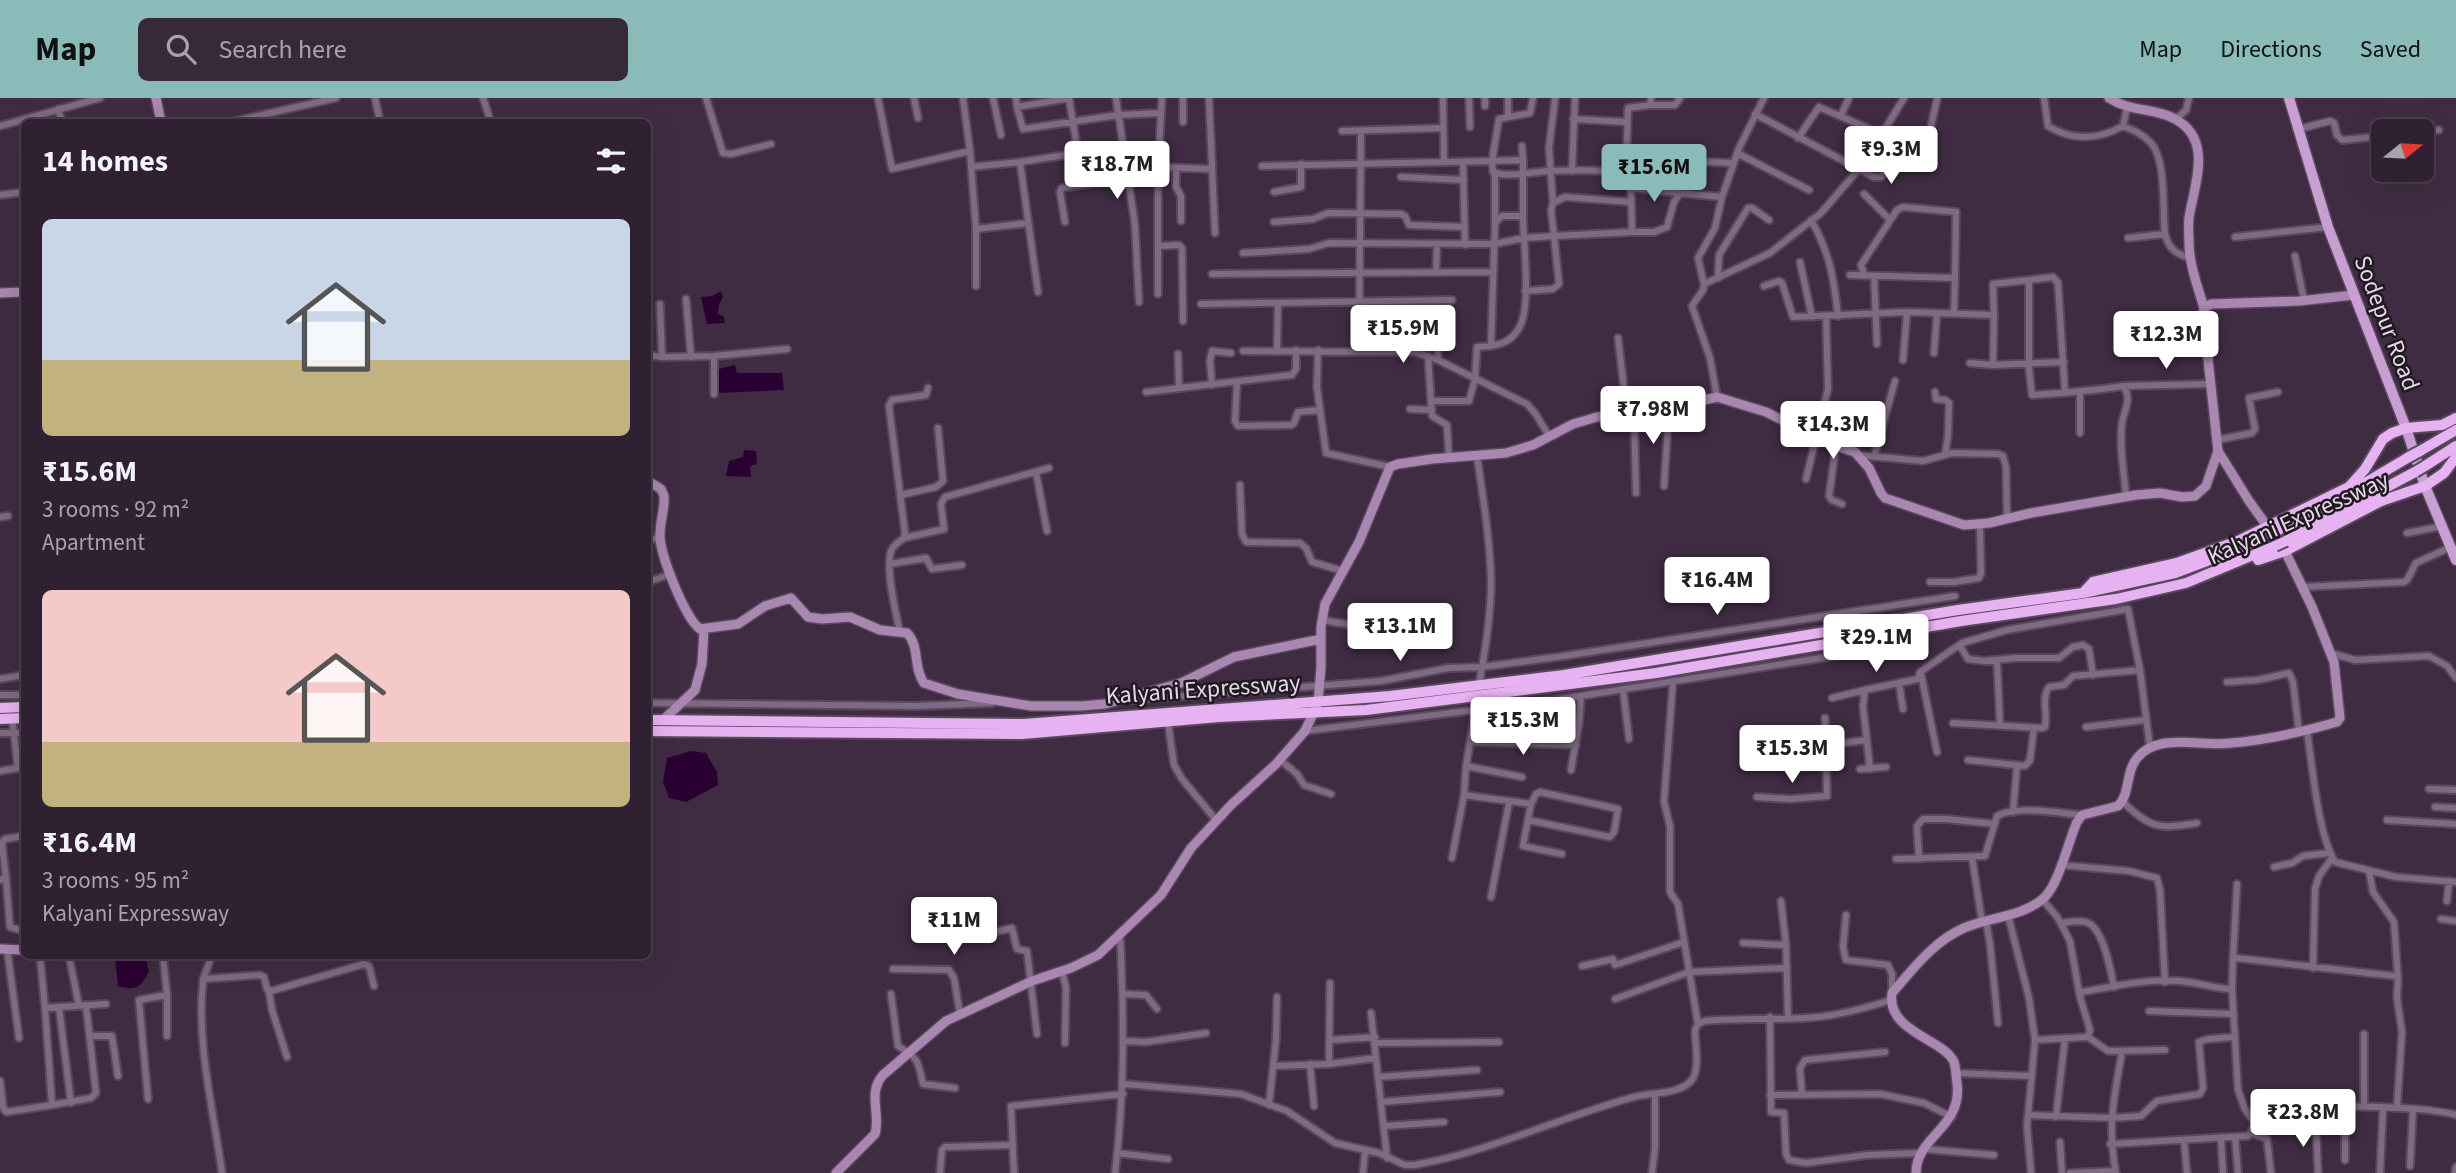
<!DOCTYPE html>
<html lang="en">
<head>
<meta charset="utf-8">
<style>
  body { margin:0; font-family:"Source Sans 3",sans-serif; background:#37293a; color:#f1f3f6; height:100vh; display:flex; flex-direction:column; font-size:26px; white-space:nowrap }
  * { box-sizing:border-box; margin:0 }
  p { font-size:23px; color:#a7a3ac }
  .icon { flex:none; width:38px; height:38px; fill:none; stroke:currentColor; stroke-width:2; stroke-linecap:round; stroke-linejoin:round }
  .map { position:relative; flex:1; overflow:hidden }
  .details { position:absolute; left:21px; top:21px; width:630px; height:840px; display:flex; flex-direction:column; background:#2f2132; border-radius:10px; box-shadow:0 7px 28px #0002,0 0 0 2px #4a3e4d }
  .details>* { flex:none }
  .needle { width:46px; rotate:72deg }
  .fabs { position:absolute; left:2371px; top:21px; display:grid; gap:14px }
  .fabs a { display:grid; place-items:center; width:63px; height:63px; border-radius:10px; background:#2f2132; box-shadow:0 7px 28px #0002,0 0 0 2px #4a3e4d; font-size:35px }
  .price { position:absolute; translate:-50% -60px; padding:0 16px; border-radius:7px; background:#fff; color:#222; font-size:23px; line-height:46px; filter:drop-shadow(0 2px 4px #0008) }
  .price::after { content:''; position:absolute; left:50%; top:42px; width:21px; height:16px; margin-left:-10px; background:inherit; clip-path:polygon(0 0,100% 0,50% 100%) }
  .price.active { background:#8bbbb9; color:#111 }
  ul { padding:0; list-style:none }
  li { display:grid; align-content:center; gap:14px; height:371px; padding:0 21px }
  li span { display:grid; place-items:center; height:217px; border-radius:10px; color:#555 }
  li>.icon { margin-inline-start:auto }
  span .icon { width:126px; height:126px; fill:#fffc; stroke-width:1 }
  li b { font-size:30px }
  h2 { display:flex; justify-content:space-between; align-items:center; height:84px; padding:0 21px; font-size:30px }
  header { display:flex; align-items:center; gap:42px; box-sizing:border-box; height:98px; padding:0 35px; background:#8bbbb9; color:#111 }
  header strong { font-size:33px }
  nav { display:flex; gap:38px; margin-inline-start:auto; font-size:24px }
  .search { width:490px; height:63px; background:#37293a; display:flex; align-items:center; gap:18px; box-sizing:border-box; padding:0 24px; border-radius:10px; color:#a7a3ac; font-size:26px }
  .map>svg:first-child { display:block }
</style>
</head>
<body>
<header>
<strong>Map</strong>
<div class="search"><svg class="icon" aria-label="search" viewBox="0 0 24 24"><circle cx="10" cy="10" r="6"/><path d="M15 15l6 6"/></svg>Search here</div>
<nav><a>Map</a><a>Directions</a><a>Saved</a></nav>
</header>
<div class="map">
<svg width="2456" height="1075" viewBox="0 0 2456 1075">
  <rect width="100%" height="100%" fill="#3f2c42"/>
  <path fill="#2a0032" d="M721 193 723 199 719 206 718 216 724 219 725 225 707 226 701 199 712 198Z
    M735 267 737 275H782L784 292 718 295 715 272Z
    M744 352 756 353 757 366 750 368 751 379 726 378 729 363 743 359Z
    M691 653 706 655 717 674 718 687 686 704 669 700 663 684 667 660Z
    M145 858 149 873C141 889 137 893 118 888L115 859Z"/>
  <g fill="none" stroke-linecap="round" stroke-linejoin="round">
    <defs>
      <path id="street" d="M375 0 380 24
        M483 0 491 24
        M706 0 723 55 731 56 771 46
        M878 0 892 71 970 53 976 131 1028 125
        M914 0 918 20
        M963 0 970 53
        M993 0 1001 37
        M1016 0 1017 9 1069 0
        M1069 0 1083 86
        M1116 0 1135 127 1139 204
        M1183 0V24
        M1209 0 1215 135
        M1443 0 1444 64
        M1469 0 1470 29
        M2044 0 2048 28C2072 43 2098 42 2123 28 2133 32 2143 36 2151 45 2167 63 2162 112 2165 136L2128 140
        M1650 7H1675L1680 0
        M1485 8V0
        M1017 9 1023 31 1118 17 1161 15
        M58 11 62 24
        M1841 17 1849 0
        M1508 18V0
        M1573 21 1627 24
        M2176 21 2186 12 2189 0
        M231 24 336 0
        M0 28 100 0
        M2123 28 2127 9
        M2299 31 2330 23 2334 25 2337 37 2342 42 2384 38
        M1342 33 1443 30
        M2422 34 2439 32
        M1882 36 1904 0
        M1798 40 1819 9 1923 54 1926 49 1937 2
        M1522 48 1523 62
        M1737 55 1809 92
        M1664 62 1733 65
        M1463 65 1465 147
        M1262 68 1492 63 1499 21 1530 15 1533 0
        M971 69 1020 64
        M1176 70V89L1181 98V123
        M1859 71 1874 79H1881L1906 48
        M1126 72 1158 69 1211 71
        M1572 73 1575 0
        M1626 74 1628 10 1650 7 1651 0
        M1495 76V123
        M1401 79 1464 82
        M1630 90 1680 95
        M1274 94 1301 89V66
        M1864 96 1890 122
        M0 97 24 94
        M1631 104 1565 99 1553 105 1551 112 1554 138 1632 134
        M1553 105 1549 50 1555 1
        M1811 122C1830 155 1834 181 1838 218
        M1065 124 1060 94 1062 90 1128 80
        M1274 124 1313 121 1328 115 1401 116 1405 118 1409 127 1465 129
        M976 131V188
        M2165 136C2169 152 2176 155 2191 161
        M2235 139 2328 129
        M1158 148 1179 147 1182 150 1183 223
        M1243 155 1309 151 1329 145 1494 146 1524 140 1554 138 1559 186 1553 191 1525 193
        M2295 158 2304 202
        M1800 164 1812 219
        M1436 174 1437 146
        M1212 176 1493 174
        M1850 177 1955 180 1954 215
        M1865 178 1861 167 1897 112 1903 109 1956 114 1955 180
        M1874 178 1877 246
        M1718 180 1719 157 1748 110H1752L1769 122
        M1704 186 1770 155 1821 115 1859 71 1755 16
        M1764 188 1779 183 1782 185 1793 219 1907 214 1994 217 1993 186 2029 182
        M1038 194 1020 64 1123 48
        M1158 196V69L1162 0
        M686 201 691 259
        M1388 204 1392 253
        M1201 206 1452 202
        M1437 219 1438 262
        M1618 240 1627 316
        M1491 248 1495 125 1502 118H1523
        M1318 252 1317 289 1326 355 1390 369
        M1359 252 1361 33
        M1243 253 1415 254 1438 262 1527 306 1535 315 1549 338
        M1277 253 1278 206
        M1934 255 1937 215
        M1178 256 1179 290
        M648 257 662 259 660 206
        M714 258V296
        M1428 258 1432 318 1447 327 1449 360
        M662 259 714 258 787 251
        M1903 262 1907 214
        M1970 265 1993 267 2064 264
        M1993 267 1994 217
        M1237 284 1235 323 1238 328 1291 327 1294 325 1298 314 1320 312
        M1212 287 1210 263 1212 253 1231 255
        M2123 288 2209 286
        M1146 294 1292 277 1296 271V252
        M1935 294 1936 301 1945 302 1949 305 1948 338 1945 357
        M2080 294V335
        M2065 295 2058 185 2053 179 2029 182V271L2032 297C2063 295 2093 293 2123 288 2133 300 2124 312 2122 325 2119 349 2124 374 2126 398
        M1717 299 1710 260 1692 208 1703 192 1704 186 1698 160 1715 130 1722 99 1739 50 1764 0
        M1431 303H1469L1475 281 1477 249C1494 248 1510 247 1519 230 1532 209 1523 143 1523 117 1523 99 1523 80 1523 62L1492 63 1493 74C1508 80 1532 74 1548 73 1574 72 1601 72 1626 74V85L1631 92 1632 134H1654L1667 129 1674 104 1680 95 1722 99
        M1410 311 1432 312
        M1634 316 1636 395
        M2217 342 2252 335 2255 331 2249 300 2278 294
        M1836 348 1829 398 1832 402 1842 406
        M1858 357 1923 363 1952 355 1998 356 2003 358 2006 369 2007 420
        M1477 358C1483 400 1490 441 1491 483 1491 518 1485 553 1479 587
        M1874 359 1895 283
        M1036 374 1047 433
        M1806 381 1828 291 1826 218
        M1240 387 1242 436 1246 444 1300 445 1306 450 1312 464 1343 473
        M1664 388 1669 310
        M901 397 936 389 943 383 938 330
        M0 419 8 418
        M2407 435 2443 428
        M904 440 944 431 941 406 945 399 1049 370
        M648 443 660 439
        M890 466 926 460 932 471 962 467
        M648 484 671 476
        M1930 484H1954L1979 480 1981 475 1980 426
        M2303 489 2404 484 2407 482 2416 465 2451 449
        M1322 522 1412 537
        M900 534C896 516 884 467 892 451 895 446 900 443 904 440L905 435 889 308 892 302 926 297 928 290
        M1960 548 1968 561 1985 563 2016 560H2059L2073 549 2083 547 2089 551 2093 577
        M2331 555 2355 562 2429 558 2447 568 2456 580
        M1997 562 2000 627
        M1921 576 1937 654
        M0 581 24 577
        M1673 583 1664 704 1670 728V794L1678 806 1698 926
        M2227 584 2258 582 2289 575 2293 584 2299 634
        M1899 585 1903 611
        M1623 591 1629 641
        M0 597H24
        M1478 597 1466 668 1522 679
        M1832 600 1865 592
        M1131 602 1381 583 1448 570 1482 569 1557 559 1955 498
        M648 605 915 608 992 605
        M12 620 18 670 24 668V671
        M1168 625 1174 667 1182 681 1216 722
        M1953 625 2042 630 2045 629C2048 616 2041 600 2049 589L2064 587 2073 578 2140 572
        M2086 629 2145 622
        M2307 632C2312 666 2318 737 2335 764L2396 779 2456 784
        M1305 633 1555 602 1872 552 1883 546 1887 536
        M0 635H24
        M1470 644 1576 647
        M1825 647 1867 642
        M1280 662 1297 676 1304 687 1331 696
        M1968 662 2025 668 2030 662 2034 630
        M1466 668 1464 697 1531 706 1536 696 1540 694 1618 711 1614 734 1610 739 1528 722
        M1860 671 1886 669
        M1870 671 1863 608 1865 592 1918 581 1920 574 1962 545 2007 532 2128 511 2140 572 2150 650
        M1571 672 1579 625 1581 598
        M0 673 18 670
        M2429 691 2456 692
        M1757 699 1790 701 1827 698 1825 620
        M2123 704C2151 731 2159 731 2197 725
        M1531 706 1523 748 1562 756
        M2435 709 2456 710
        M2013 714 2017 668
        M2387 722 2456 726
        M1972 759 1982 824
        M1452 760 1464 697
        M1896 761 1985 758 1997 718C2017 707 2059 715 2082 717
        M1919 761 1917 728 1923 721H1946L1995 726
        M2060 767 2129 773 2157 780 2160 792 2165 884
        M2274 769 2292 765 2303 758 2329 755
        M2369 773 2373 794 2394 824 2398 881
        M6 780 10 829 24 833
        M0 782 6 780 2 745 5 741 24 738
        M1491 799 1509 704
        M1781 803 1786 847 1788 920
        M2447 803 2449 783
        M1846 817 1843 849 1846 862 1888 867 1892 876V895
        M2008 817 2029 900 2035 942 2027 1028 2031 1075
        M2441 821 2456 823
        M1986 823 1990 846 1998 925
        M2062 825C2070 824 2083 821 2090 826 2104 835 2111 873 2114 889
        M986 836 1012 830 1017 851 1027 853 1037 936
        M1743 845 1786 847
        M7 850 19 940
        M40 858 45 910 106 906
        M69 858 79 908
        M163 858 167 897V938
        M211 858C210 867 204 874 203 884 196 944 214 1015 222 1075
        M2233 861 2237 786
        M1582 868 1613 861 1615 867 1684 844
        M2313 870 2315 791 2319 778 2332 760
        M893 871 949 872 954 880 960 916
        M1062 873 1066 890 1065 945
        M203 881 260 877 264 879 267 891 271 893 364 866 369 868 374 888
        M2232 891 2238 992 2245 1011 2254 1024
        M269 893 272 912 287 959
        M891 896 898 948C918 960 918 962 923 986L955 990
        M1123 896 1146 897 1157 911
        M2080 899 2082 894C2115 888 2154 879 2188 884 2203 886 2217 891 2232 891L2233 861 2236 860 2395 878 2398 881 2397 900 2402 934 2397 1010
        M1615 901 1689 874 1787 870
        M59 909 71 1005
        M45 910 52 1007 91 1000 96 995 86 907
        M2149 913 2234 916
        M1371 915 1387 1060
        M1770 919 1771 1014 1784 1015 1786 1056 1789 1062 1806 1065 1867 1057 1920 1055
        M90 938H112L118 978
        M2088 939 2108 953 2165 952
        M1331 942 1375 939
        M2035 942 2088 939 2090 932 2080 899 2070 843 2058 820 2042 801
        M1125 943 1146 944 1206 935
        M1374 945 1499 944
        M1310 966 1314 1008
        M1329 966 1330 885
        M1274 968 1329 966 1375 960
        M1956 975 2031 978
        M1378 979 1477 972
        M0 983 3 1009 6 1014 52 1007
        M1124 986 1241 996 1287 1013 1335 1045 1379 1055 1405 1067H1414C1490 1054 1560 1019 1634 999 1652 994 1676 997 1690 984 1701 974 1695 946 1695 932L1698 926 1705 923C1738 920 1771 922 1804 920 1833 919 1863 911 1891 902
        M1770 997 1880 996 1924 1005 1952 1019
        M1802 997 1800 970 1805 962 1885 954
        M148 1001 139 902 167 897
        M1382 1004 1500 994
        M1269 1007 1276 941 1277 899
        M2364 1008V936
        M2274 1014 2277 1023 2284 1028 2343 1027 2345 1030V1062
        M2028 1017 2112 1020 2141 1018 2157 1003 2200 996 2203 990 2199 944 2208 941 2235 939
        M2056 1019 2065 940
        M2316 1027 2318 1074
        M1385 1028 1444 1024
        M2251 1035 2267 1041 2271 1075
        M2235 1039 2238 1075
        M2221 1040 2223 1075
        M2184 1043 2187 1075
        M2060 1044 2062 1075
        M2110 1046 2248 1038 2251 1035 2256 1020C2283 1003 2423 1007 2456 1017
        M1924 1051 1994 1057
        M1117 1055 1168 1061
        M2410 1068 2413 1011
        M940 1075 942 1052 945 1049 1013 1047
        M1014 1075 1011 1008 1123 996
        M1115 1075C1125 995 1124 917 1120 836
        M1363 1075 1365 1052
        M1652 1075 1655 1050V996
        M2070 1075 2115 1073
        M2116 1075C2107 1031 2114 998 2122 954
        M2380 1075 2383 1009
        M2455 1075 2456 1069"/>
      <path id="secondary" d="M156 0 161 24
        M2109 0C2132 15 2154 9 2175 21 2214 42 2194 87 2189 120 2188 128 2189 138 2189 147 2190 169 2198 189 2204 210
        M0 195 24 194
        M648 383 661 391 664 398C665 411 660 423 660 436 659 455 685 520 700 531L738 526 765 508 791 500 808 519 822 521 850 519 880 532 907 535C920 548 913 570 924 585L958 596 1031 608H1081L1105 606 1181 585 1234 559 1321 541
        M663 622 695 592 702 566 704 531
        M0 851 24 852
        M836 1075 875 1036C881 1016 867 995 883 977L946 923 1032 883 1071 870 1098 857 1161 797 1191 750 1231 707 1276 666 1305 633 1318 605 1321 569V529L1325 506 1359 444 1390 369 1398 366 1432 361 1506 355 1533 347 1573 326 1597 319 1669 310 1717 299 1766 314 1832 347 1855 354 1869 370 1881 395 1885 400 1964 427 1989 425 2031 415 2136 397 2160 395 2182 399 2195 398 2206 388 2218 353
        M1916 1075C1916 1038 1963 1030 1957 985 1956 978 1956 970 1954 964 1944 941 1886 934 1892 895 1913 871 1934 843 1964 830 1989 819 2024 819 2045 799 2060 783 2068 744 2077 724L2082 717 2118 708C2131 695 2125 673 2138 659 2143 653 2152 648 2161 646 2183 641 2208 648 2231 645 2267 642 2302 634 2337 624L2340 620 2334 564 2312 509 2285 453 2249 403 2218 353 2203 215 2204 210 2211 206 2299 203 2354 197"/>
      <path id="primary" d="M2289 0 2328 129 2406 330 2425 388 2456 462"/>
      <path id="highway" d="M2420 353 2456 332
        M2425 368 2456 348
        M2348 395 2409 359
        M2278 432 2325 408
        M2286 443 2415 374
        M2258 462 2285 453 2381 403 2425 388 2444 375 2456 359
        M2083 495 2093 484 2177 465 2238 443 2349 389 2365 371 2383 341 2392 335 2406 330 2442 327 2456 320
        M0 610 24 609
        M0 621 24 620
        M648 622 1024 626 1390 598 1564 577 1958 512 2083 495 2175 475 2228 455 2267 437
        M648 633 1022 636 1219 619 1366 612 1656 575 1961 523 2116 501 2186 485 2275 448"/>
    </defs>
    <use href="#street" stroke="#59485c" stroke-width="10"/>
    <use href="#secondary" stroke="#59485c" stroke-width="12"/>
    <use href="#primary" stroke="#59485c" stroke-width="13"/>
    <use href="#highway" stroke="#59485c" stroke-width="14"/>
    <use href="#street" stroke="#7f6a83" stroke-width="6"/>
    <use href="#secondary" stroke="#a987b0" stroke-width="9"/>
    <use href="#primary" stroke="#c99ed2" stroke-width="10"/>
    <use href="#highway" stroke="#e7b2f1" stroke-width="10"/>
    <defs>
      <path id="highway-bridge" d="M2409 359 2420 353
        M2415 374 2425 368
        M2267 437 2278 432
        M2275 448 2286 443"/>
    </defs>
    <use href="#highway-bridge" stroke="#59485c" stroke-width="14" stroke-linecap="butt"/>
    <use href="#highway-bridge" stroke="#e7b2f1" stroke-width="10"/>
  </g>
  <g text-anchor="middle" stroke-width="5" stroke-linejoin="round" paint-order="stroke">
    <g font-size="24" fill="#e4d8e7" stroke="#211822">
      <text transform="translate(2387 225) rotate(69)" y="8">Sodepur Road</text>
      <text transform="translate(2298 420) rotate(-24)" y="8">Kalyani Expressway</text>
      <text transform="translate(1203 591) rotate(-4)" y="8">Kalyani Expressway</text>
    </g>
  </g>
</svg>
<div class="fabs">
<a><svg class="needle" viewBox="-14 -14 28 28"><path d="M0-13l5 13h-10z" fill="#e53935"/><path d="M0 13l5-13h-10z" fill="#a7a3ac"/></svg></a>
</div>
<b class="price" style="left:1891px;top:88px">₹9.3M</b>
<b class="price" style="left:1117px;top:103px">₹18.7M</b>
<b class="price active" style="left:1654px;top:106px">₹15.6M</b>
<b class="price" style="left:1403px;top:267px">₹15.9M</b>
<b class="price" style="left:2166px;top:273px">₹12.3M</b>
<b class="price" style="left:1653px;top:348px">₹7.98M</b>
<b class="price" style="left:1833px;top:363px">₹14.3M</b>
<b class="price" style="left:1717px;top:519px">₹16.4M</b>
<b class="price" style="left:1400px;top:565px">₹13.1M</b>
<b class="price" style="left:1876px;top:576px">₹29.1M</b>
<b class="price" style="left:1523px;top:659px">₹15.3M</b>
<b class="price" style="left:1792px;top:687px">₹15.3M</b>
<b class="price" style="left:954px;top:859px">₹11M</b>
<b class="price" style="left:2303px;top:1051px">₹23.8M</b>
<section class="details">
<h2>14 homes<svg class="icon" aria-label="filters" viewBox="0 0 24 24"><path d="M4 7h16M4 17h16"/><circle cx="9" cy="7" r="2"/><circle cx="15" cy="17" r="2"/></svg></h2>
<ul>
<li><span style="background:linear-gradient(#c9d6e8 65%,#c2b280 0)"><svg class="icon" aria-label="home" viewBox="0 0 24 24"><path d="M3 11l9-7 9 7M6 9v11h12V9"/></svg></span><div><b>₹15.6M</b><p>3 rooms · 92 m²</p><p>Apartment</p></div></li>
<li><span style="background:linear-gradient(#f6c9c9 70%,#c2b280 0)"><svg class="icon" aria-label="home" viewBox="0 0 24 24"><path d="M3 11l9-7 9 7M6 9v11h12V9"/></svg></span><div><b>₹16.4M</b><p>3 rooms · 95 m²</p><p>Kalyani Expressway</p></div></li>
</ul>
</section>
</div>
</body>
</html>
